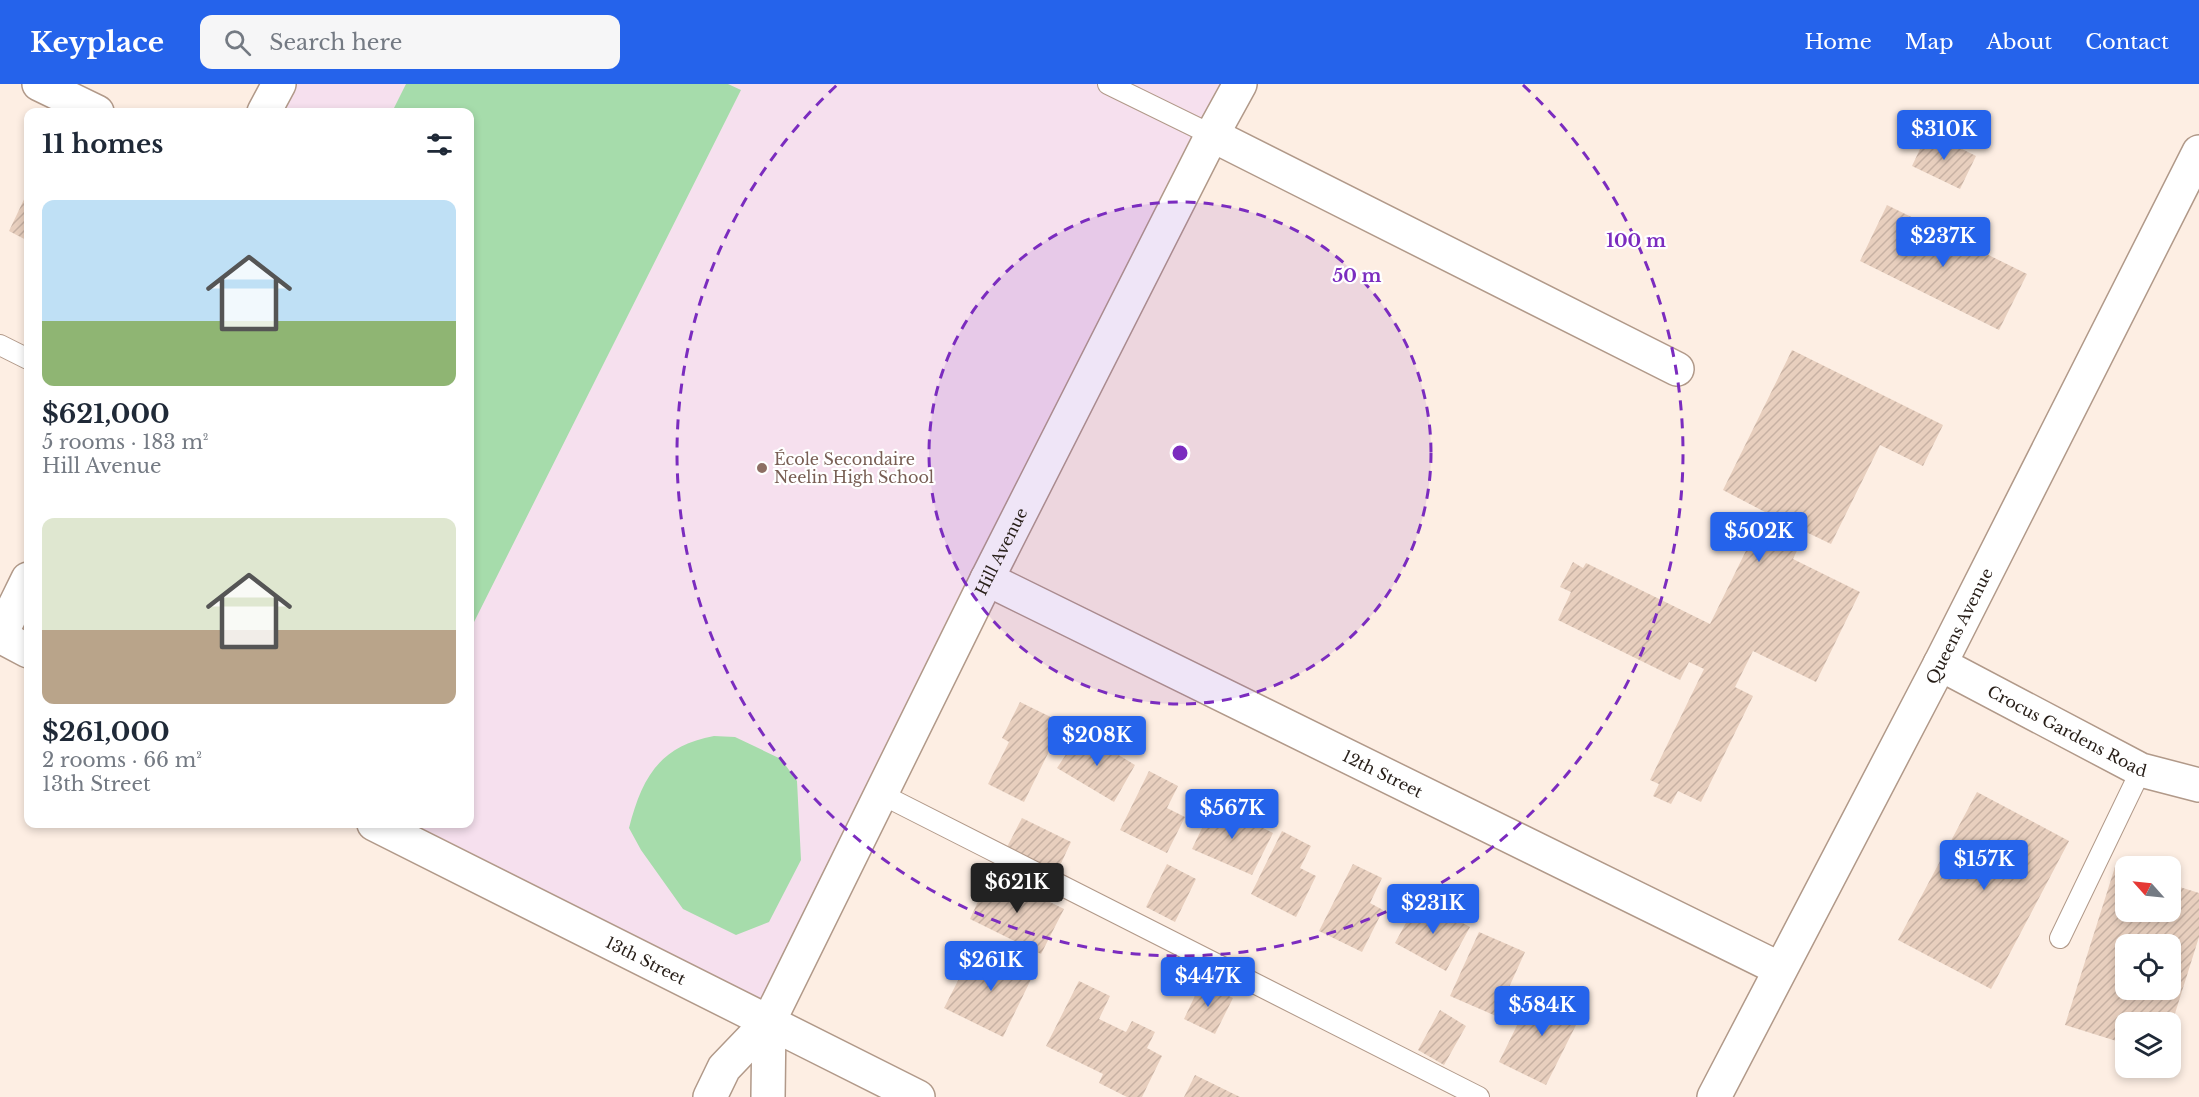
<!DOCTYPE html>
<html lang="en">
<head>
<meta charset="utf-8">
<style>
  body { margin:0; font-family:"Libre Baskerville",serif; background:#f6f6f7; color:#1f2937; height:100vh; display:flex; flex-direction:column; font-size:22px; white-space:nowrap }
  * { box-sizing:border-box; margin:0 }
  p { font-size:20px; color:#747a83 }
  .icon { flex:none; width:33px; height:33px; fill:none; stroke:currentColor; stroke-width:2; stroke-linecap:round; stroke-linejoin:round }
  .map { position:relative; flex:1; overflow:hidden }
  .details { position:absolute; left:24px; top:24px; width:450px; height:720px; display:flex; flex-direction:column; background:#fff; border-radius:12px; box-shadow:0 3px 9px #0003 }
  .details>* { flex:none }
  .needle { width:39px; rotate:297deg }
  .fabs { position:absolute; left:2115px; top:772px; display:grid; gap:12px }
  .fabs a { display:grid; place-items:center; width:66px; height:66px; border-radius:12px; background:#fff; box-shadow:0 3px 9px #0003; font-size:30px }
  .price { position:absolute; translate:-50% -51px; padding:0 14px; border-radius:6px; background:#2563eb; color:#fff; font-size:20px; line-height:39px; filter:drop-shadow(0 2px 3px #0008) }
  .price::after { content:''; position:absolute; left:50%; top:36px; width:18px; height:14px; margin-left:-9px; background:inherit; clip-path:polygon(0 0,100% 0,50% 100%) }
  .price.active { background:#222; color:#fff }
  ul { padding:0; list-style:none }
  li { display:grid; align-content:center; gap:12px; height:318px; padding:0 18px }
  li span { display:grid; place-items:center; height:186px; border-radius:12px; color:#555 }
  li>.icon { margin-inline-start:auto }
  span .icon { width:108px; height:108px; fill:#fffc; stroke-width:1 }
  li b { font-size:26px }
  h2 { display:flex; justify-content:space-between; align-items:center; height:72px; padding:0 18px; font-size:26px }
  header { display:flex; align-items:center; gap:36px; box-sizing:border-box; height:84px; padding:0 30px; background:#2563eb; color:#fff }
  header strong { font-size:28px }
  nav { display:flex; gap:33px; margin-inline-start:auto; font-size:21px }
  .search { width:420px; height:54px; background:#f6f6f7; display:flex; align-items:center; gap:15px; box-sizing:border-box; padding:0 21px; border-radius:12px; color:#747a83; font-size:22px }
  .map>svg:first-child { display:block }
</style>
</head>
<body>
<header>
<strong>Keyplace</strong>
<div class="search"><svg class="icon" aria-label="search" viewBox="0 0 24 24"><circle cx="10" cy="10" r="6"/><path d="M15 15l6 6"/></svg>Search here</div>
<nav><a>Home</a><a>Map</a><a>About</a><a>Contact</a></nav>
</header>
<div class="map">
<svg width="2199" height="1013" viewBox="0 0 2199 1013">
  <defs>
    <pattern id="building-hatch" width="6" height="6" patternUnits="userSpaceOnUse" patternTransform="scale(1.5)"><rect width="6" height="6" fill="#e8cfbe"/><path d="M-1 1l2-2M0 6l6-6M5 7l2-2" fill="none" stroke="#c7b1a3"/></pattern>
  </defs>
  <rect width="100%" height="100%" fill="#fdeee3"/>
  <path fill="#f6e0ee" d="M279 0H1252L769 937 374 740H470V28H265Z"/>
  <path fill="#a6dcab" d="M406 0H728L741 6 470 546V28H392Z
    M714 652 735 653 781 675 797 697 801 776 769 838 736 851 683 825 641 766 629 744C642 694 659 662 714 652Z"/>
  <path fill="url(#building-hatch)" fill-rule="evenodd" d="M1928 48 1976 72 1960 105 1912 82Z
    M28 107V157L9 147Z
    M1887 121 2027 190 1999 246 1860 177Z
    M1792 266 1943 341 1923 382 1880 361 1831 460 1806 448 1793 475 1860 508 1816 598 1753 567 1735 603 1753 612 1701 718 1678 707 1671 720 1653 712 1659 700 1650 696 1704 585 1689 578 1680 596 1558 536 1571 508 1560 503 1573 478 1583 484 1586 479 1710 540 1765 428 1723 406Z
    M1020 618 1063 639 1024 718 988 700 1009 658 1002 654Z
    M1081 648 1135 681 1114 718 1057 684Z
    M1149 687 1178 702 1167 724 1185 733 1167 769 1120 746Z
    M1977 708 2069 757 1991 905 1898 856Z
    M1214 719 1273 749 1252 791 1192 765Z
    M1022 734 1071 758 1057 788 1007 763Z
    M1282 747 1311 762 1300 784 1316 792 1296 833 1251 810Z
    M1167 780 1196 795 1175 838 1146 823Z
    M1353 780 1382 794 1370 819 1383 826 1362 868 1319 847Z
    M2115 783 2126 786V828H2170V800L2199 809V853L2172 939H2126V960L2065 941ZM2126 861H2170V906H2126Z
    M991 789 1064 825 1041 870 970 835Z
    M1419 815 1470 843 1446 887 1395 859Z
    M1479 848 1525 868 1496 932 1450 912Z
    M996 865 1036 885 1003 953 944 924 967 879 985 888Z
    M1079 897 1110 912 1099 935 1126 948 1132 937 1155 948 1147 964 1162 972 1142 1013H1127L1099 999 1103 990 1046 962Z
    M1201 899 1233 914 1215 950 1184 935Z
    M1550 908 1584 925 1546 1001 1499 978 1530 915 1544 922Z
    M1440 926 1466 942 1444 981 1418 966Z
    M1195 991 1240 1013H1184Z"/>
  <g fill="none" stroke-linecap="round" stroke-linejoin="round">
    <defs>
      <path id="service" d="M1108 0 1212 51
        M0 261 28 275
        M881 710 1479 1013
        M2060 854 2141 686"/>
      <g id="minor">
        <path d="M39 0 97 28"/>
        <path d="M264 28 279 0"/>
        <path d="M1212 51 1677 285"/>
        <path id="s1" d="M987 495 1780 885"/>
        <path d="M0 552 28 495"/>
        <path id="s2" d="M1940 580 2141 686 2199 701"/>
        <path id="s3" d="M710 1013 724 984 769 937 987 495 1212 51 1240 0"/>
        <path d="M768 1013 769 937"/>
        <path id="s4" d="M1714 1013 1940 580 2199 68"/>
      </g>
      <g id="tertiary">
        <path d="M0 552 28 567"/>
        <path id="s5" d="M374 740 918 1013"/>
      </g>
    </defs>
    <use href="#service" stroke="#b19989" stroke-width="22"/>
    <use href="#minor" stroke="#b19989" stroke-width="36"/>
    <use href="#tertiary" stroke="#b19989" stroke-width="36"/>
    <use href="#service" stroke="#fff" stroke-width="20"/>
    <use href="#minor" stroke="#fff" stroke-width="33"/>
    <use href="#tertiary" stroke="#fff" stroke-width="33"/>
  </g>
  <circle cx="1180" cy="369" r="251" fill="#7b2cbf" fill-opacity=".12"/>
  <g fill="none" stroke="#7b2cbf" stroke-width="3" stroke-dasharray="10 8">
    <circle cx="1180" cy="369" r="251"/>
    <path d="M1523 1A503 503 0 1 1 837 1"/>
  </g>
  <circle fill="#8d6e63" stroke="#fff" stroke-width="2" cx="762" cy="384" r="6"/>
  <g text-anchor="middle" stroke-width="4.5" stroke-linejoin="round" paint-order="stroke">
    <g font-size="16" fill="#785e54" stroke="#fff" text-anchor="start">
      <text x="774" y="381">École Secondaire<tspan x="774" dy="18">Neelin High School</tspan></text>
    </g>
    <g font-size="16" fill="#271e18" stroke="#fff">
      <text dy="6" stroke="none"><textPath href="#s3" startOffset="621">Hill Avenue</textPath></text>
      <text dy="6" stroke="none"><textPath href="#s4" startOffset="531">Queens Avenue</textPath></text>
      <text dy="6" stroke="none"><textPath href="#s2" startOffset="144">Crocus Gardens Road</textPath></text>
      <text dy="6" stroke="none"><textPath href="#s1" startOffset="441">12th Street</textPath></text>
      <text dy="6" stroke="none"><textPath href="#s5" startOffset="304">13th Street</textPath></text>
    </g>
  </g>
  <circle cx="1180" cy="369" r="9" fill="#7b2cbf" stroke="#fff" stroke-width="3"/>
  <g font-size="18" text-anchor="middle" font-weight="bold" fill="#7b2cbf" stroke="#fff" stroke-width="4.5" stroke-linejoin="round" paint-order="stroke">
    <text x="1636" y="163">100 m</text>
    <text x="1357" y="198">50 m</text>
  </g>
</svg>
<div class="fabs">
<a><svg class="needle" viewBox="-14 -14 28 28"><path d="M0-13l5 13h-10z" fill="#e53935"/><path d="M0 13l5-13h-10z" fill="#747a83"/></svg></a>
<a><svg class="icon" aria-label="locate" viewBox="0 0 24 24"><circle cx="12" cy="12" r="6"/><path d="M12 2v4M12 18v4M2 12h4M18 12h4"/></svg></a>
<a><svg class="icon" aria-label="layers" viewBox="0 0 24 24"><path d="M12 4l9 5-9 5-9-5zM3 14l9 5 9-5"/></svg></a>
</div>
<b class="price" style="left:1944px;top:77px">$310K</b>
<b class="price" style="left:1943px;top:184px">$237K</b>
<b class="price" style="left:1759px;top:479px">$502K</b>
<b class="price" style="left:1097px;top:683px">$208K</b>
<b class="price" style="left:1232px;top:756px">$567K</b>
<b class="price" style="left:1984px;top:807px">$157K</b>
<b class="price active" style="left:1017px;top:830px">$621K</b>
<b class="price" style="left:1433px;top:851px">$231K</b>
<b class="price" style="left:991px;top:908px">$261K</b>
<b class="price" style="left:1208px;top:924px">$447K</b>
<b class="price" style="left:1542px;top:953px">$584K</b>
<section class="details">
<h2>11 homes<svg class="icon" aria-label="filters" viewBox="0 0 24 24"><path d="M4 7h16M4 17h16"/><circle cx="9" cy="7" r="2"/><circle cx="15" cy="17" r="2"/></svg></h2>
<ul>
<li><span style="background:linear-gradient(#bfe0f5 65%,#8fb573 0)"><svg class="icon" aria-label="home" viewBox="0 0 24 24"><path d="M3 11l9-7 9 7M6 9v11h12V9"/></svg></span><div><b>$621,000</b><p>5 rooms · 183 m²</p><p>Hill Avenue</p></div></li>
<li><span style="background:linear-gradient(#dfe7d0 60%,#b9a48a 0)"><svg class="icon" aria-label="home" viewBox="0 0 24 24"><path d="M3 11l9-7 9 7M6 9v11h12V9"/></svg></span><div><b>$261,000</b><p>2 rooms · 66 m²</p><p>13th Street</p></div></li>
</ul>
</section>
</div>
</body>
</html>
